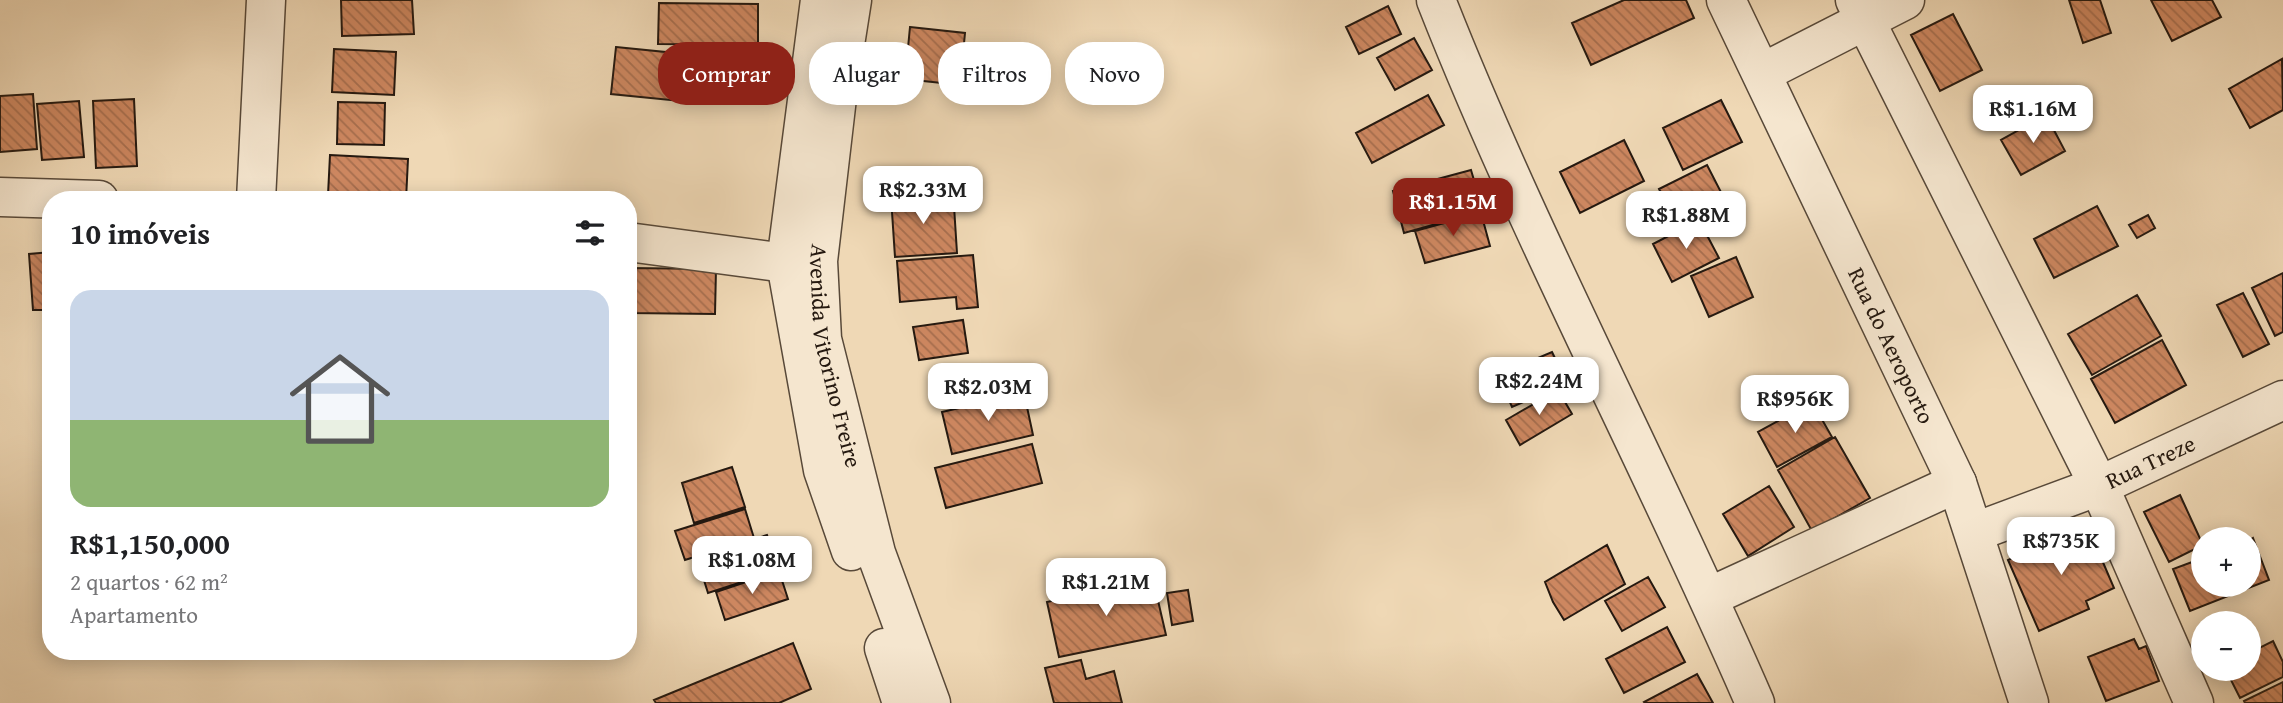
<!DOCTYPE html>
<html lang="pt">
<head>
<meta charset="utf-8">
<style>
  body { margin:0; font-family:"Gentium Book Plus",serif; background:#f6f6f6; color:#202124; height:100vh; display:flex; flex-direction:column; font-size:26px; white-space:nowrap }
  * { box-sizing:border-box; margin:0 }
  p { font-size:23px; color:#757577 }
  .icon { flex:none; width:38px; height:38px; fill:none; stroke:currentColor; stroke-width:2; stroke-linecap:round; stroke-linejoin:round }
  .map { position:relative; flex:1; overflow:hidden }
  .sheet { position:absolute; left:42px; top:191px; width:595px; height:469px; display:flex; flex-direction:column; background:#fff; border-radius:28px; box-shadow:0 4px 18px #0003 }
  .sheet>* { flex:none }
  .hud { position:absolute; left:658px; top:42px; width:665px; height:63px; display:flex; gap:14px }
  .controls { position:absolute; left:2191px; top:527px; display:grid; gap:14px }
  .controls a { display:grid; place-items:center; width:70px; height:70px; border-radius:50%; background:#fff; box-shadow:0 4px 18px #0003; font-size:35px }
  .price { position:absolute; translate:-50% -60px; padding:0 16px; border-radius:14px; background:#fff; color:#222; font-size:23px; line-height:46px; filter:drop-shadow(0 2px 4px #0008) }
  .price::after { content:''; position:absolute; left:50%; top:42px; width:21px; height:16px; margin-left:-10px; background:inherit; clip-path:polygon(0 0,100% 0,50% 100%) }
  .price.current { background:#8f2418; color:#fff }
  ul { padding:0; list-style:none }
  li { display:grid; align-content:center; gap:14px; height:371px; padding:0 28px }
  li+li { border-top:2px solid #e0e0e0 }
  li span { display:grid; place-items:center; height:217px; border-radius:21px; color:#555 }
  li>.icon { margin-inline-start:auto }
  span .icon { width:126px; height:126px; fill:#fffc; stroke-width:1 }
  li b { font-size:30px }
  h2 { display:flex; justify-content:space-between; align-items:center; height:84px; padding:0 28px; font-size:30px }
  .chip { padding:0 24px; border-radius:28px; background:#fff; box-shadow:0 4px 18px #0003; font-size:24px; line-height:63px }
  .chip.current { background:#8f2418; color:#fff }
  .map>svg:first-child { display:block }
</style>
</head>
<body>
<div class="map">
<svg width="2283" height="703" viewBox="0 0 2283 703">
  <defs>
    <pattern id="building-back-hatch" width="6" height="6" patternUnits="userSpaceOnUse" patternTransform="scale(1.75)"><rect width="6" height="6" fill="#cd8760"/><path d="M-1 5l2 2M0 0l6 6M5-1l2 2" fill="none" stroke="#a66e4e"/></pattern>
  </defs>
  <rect width="100%" height="100%" fill="#efd8b5"/>
  <filter id="stains"><feTurbulence type="fractalNoise" baseFrequency=".00286" numOctaves="4"/><feColorMatrix values="0 0 0 0 .2 0 0 0 0 .09 0 0 0 0 .02 0 0 0 .5 -.17"/></filter>
  <radialGradient id="worn" r=".72"><stop offset=".6" stop-color="#630" stop-opacity="0"/><stop offset="1" stop-color="#630" stop-opacity=".3"/></radialGradient>
  <path fill="url(#building-back-hatch)" stroke="#251910" stroke-width="2" d="M341 0H412L414 34 342 36Z
    M1624 0H1686L1694 18 1591 65 1572 23Z
    M2069 0H2100L2111 33 2083 43Z
    M2151 0H2212L2221 17 2172 41Z
    M659 3 758 4V45L658 44Z
    M1388 6 1401 34 1359 54 1346 27Z
    M1953 14 1982 70 1940 91 1911 35Z
    M910 27 965 33 960 85 905 79Z
    M1414 38 1432 70 1395 90 1377 58Z
    M616 47 695 55 690 102 611 94Z
    M334 49 396 52 394 95 332 92Z
    M2282 59 2283 110 2250 128 2229 89Z
    M33 94 37 149 0 152V96Z
    M1428 95 1444 125 1372 163 1356 133Z
    M134 99 137 166 96 168 93 101Z
    M1721 100 1742 142 1683 170 1663 128Z
    M79 101 84 157 42 160 37 104Z
    M338 102 385 103 384 145 337 144Z
    M2046 115 2065 151 2021 175 2001 140Z
    M1624 140 1644 181 1580 213 1560 172Z
    M330 155 408 159 406 200 328 195Z
    M1707 165 1725 200 1677 224 1659 189Z
    M1471 170 1483 211 1404 233 1393 191Z
    M941 194 942 207 954 206 957 253 895 257 891 197Z
    M2097 206 2118 246 2054 278 2034 239Z
    M1481 213 1490 246 1425 263 1415 231Z
    M2148 215 2155 228 2137 238 2129 225Z
    M1699 220 1719 258 1672 282 1653 244Z
    M51 252V310H33L29 254Z
    M973 255 978 307 957 309 956 297 900 302 897 261Z
    M1736 257 1753 297 1709 317 1691 276Z
    M628 268 716 269 715 314 628 313Z
    M2283 273V332L2275 336 2252 288Z
    M2243 293 2269 344 2243 357 2217 305Z
    M2137 295 2161 336 2092 375 2068 334Z
    M963 320 968 353 919 360 913 327Z
    M2162 340 2186 385 2115 423 2091 379Z
    M1552 352 1567 383 1512 407 1498 375Z
    M1558 390 1572 414 1520 445 1506 420Z
    M1024 393 1033 435 952 454 942 412Z
    M1812 402 1832 437 1777 467 1758 432Z
    M1835 437 1870 498 1812 531 1778 470Z
    M1032 444 1042 483 946 508 935 468Z
    M732 467 745 507 694 523 682 483Z
    M1769 486 1794 527 1748 556 1723 514Z
    M2180 495 2203 545 2169 562 2144 512Z
    M745 509 754 538 685 560 675 531Z
    M2087 525 2114 588 2086 601 2089 609 2039 631 2008 560Z
    M767 535 779 570 708 593 697 558Z
    M2253 538 2269 580 2190 611 2173 569 2203 558V584H2249V540Z
    M1607 545 1625 584 1564 620 1553 602 1545 582Z
    M779 571 788 599 725 620 716 592Z
    M1648 577 1665 607 1622 631 1605 601Z
    M1153 579 1166 635 1059 657 1047 602Z
    M1188 590 1193 621 1172 625 1167 593Z
    M1667 627 1685 662 1624 693 1606 659Z
    M2134 639 2139 649 2146 646 2159 681 2106 701 2088 657Z
    M2273 641 2283 662V677L2240 698 2225 668H2249V653Z
    M793 643 811 689 779 703H656L654 700Z
    M1081 660 1086 679 1114 671 1122 703H1054L1045 668Z
    M1697 674 1713 703H1645L1644 702Z
    M2283 682V703H2245L2244 701Z"/>
  <g fill="none" stroke-linecap="round" stroke-linejoin="round">
    <defs>
      <g id="minor">
        <path d="M820 0 786 263 823 470 851 551"/>
        <path id="s1" d="M852 0 838 89 818 261 822 339 876 553 931 703"/>
        <path d="M1436 0C1530 239 1653 467 1755 703"/>
        <path id="s2" d="M1726 0 1957 483 2029 703"/>
        <path d="M1855 0 2099 486 2194 703"/>
        <path d="M1762 73 1905 0"/>
        <path d="M0 197 99 200"/>
        <path d="M256 200 266 0"/>
        <path d="M628 242 786 263"/>
        <path id="s3" d="M1975 532 2099 486 2283 400"/>
        <path d="M1709 597 1957 483"/>
        <path d="M884 648 902 703"/>
      </g>
    </defs>
    <use href="#minor" stroke="#584939" stroke-width="41"/>
    <use href="#minor" stroke="#f5e6cf" stroke-width="38"/>
  </g>
  <g text-anchor="middle" stroke-width="5" stroke-linejoin="round" paint-order="stroke">
    <g font-size="23" fill="#251910" stroke="#f5e6cf">
      <text dy="8" stroke="none"><textPath href="#s2" startOffset="383">Rua do Aeroporto</textPath></text>
      <text dy="8" stroke="none"><textPath href="#s1" startOffset="360">Avenida Vitorino Freire</textPath></text>
      <text dy="8" stroke="none"><textPath href="#s3" startOffset="189">Rua Treze</textPath></text>
    </g>
  </g>
  <rect width="100%" height="100%" filter="url(#stains)"/>
  <rect width="100%" height="100%" fill="url(#worn)"/>
</svg>
<div class="controls">
<a>+</a>
<a>−</a>
</div>
<b class="price" style="left:2033px;top:145px">R$1.16M</b>
<b class="price" style="left:923px;top:226px">R$2.33M</b>
<b class="price current" style="left:1453px;top:238px">R$1.15M</b>
<b class="price" style="left:1686px;top:251px">R$1.88M</b>
<b class="price" style="left:1539px;top:417px">R$2.24M</b>
<b class="price" style="left:988px;top:423px">R$2.03M</b>
<b class="price" style="left:1795px;top:435px">R$956K</b>
<b class="price" style="left:2061px;top:577px">R$735K</b>
<b class="price" style="left:752px;top:596px">R$1.08M</b>
<b class="price" style="left:1106px;top:618px">R$1.21M</b>
<div class="hud">
<a class="chip current">Comprar</a>
<a class="chip">Alugar</a>
<a class="chip">Filtros</a>
<a class="chip">Novo</a>
</div>
<section class="sheet">
<h2>10 imóveis<svg class="icon" aria-label="filters" viewBox="0 0 24 24"><path d="M4 7h16M4 17h16"/><circle cx="9" cy="7" r="2"/><circle cx="15" cy="17" r="2"/></svg></h2>
<ul>
<li><span style="background:linear-gradient(#c9d6e8 60%,#8fb573 0)"><svg class="icon" aria-label="home" viewBox="0 0 24 24"><path d="M3 11l9-7 9 7M6 9v11h12V9"/></svg></span><div><b>R$1,150,000</b><p>2 quartos · 62 m²</p><p>Apartamento</p></div></li>
</ul>
</section>
</div>
</body>
</html>
